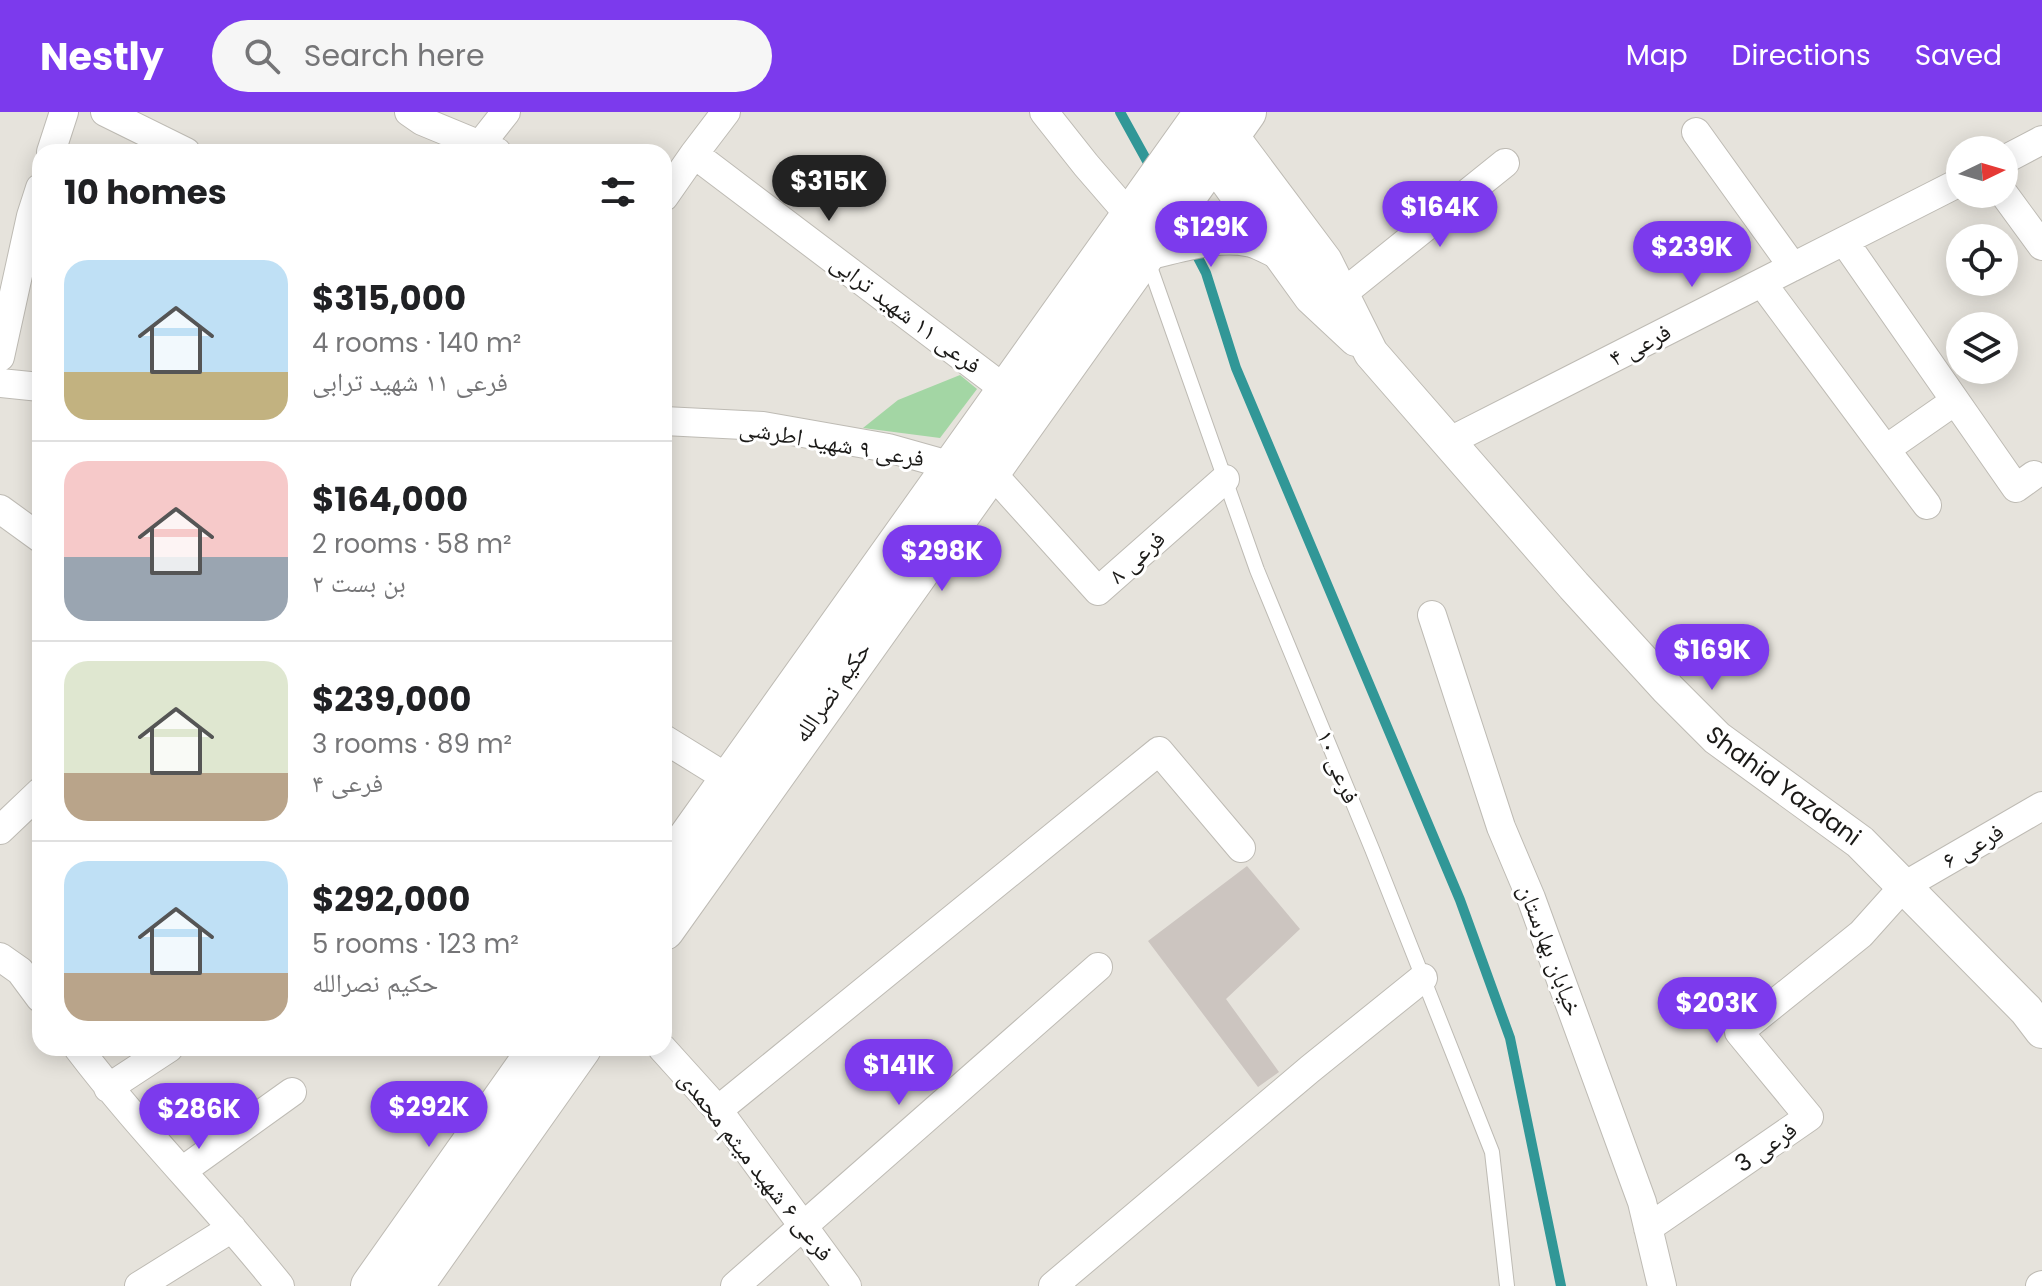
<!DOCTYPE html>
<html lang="en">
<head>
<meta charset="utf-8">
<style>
  body { margin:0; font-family:Poppins,"Noto Naskh Arabic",sans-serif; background:#f6f6f6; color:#202124; height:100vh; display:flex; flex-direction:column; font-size:30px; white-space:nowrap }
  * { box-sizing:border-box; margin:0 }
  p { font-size:26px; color:#757577 }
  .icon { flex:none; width:44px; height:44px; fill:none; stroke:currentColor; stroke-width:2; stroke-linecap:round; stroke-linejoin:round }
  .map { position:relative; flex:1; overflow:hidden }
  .details { position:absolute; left:32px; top:32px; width:640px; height:912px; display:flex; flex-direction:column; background:#fff; border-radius:24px; box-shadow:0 4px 20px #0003 }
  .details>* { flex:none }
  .needle { width:52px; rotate:85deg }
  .controls { position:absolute; left:1946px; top:24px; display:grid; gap:16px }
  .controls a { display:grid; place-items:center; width:72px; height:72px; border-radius:50%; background:#fff; box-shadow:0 4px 20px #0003; font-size:40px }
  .price { position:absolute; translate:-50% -68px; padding:0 18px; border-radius:28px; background:#7c3aed; color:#fff; font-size:26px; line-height:52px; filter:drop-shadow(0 2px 4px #0008) }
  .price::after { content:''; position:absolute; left:50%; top:48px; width:24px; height:18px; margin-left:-12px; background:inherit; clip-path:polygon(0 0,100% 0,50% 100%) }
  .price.active { background:#222; color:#fff }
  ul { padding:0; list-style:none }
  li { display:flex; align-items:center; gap:24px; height:200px; padding:0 32px }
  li+li { border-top:2px solid #e0e0e0 }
  li span { display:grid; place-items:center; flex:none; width:224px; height:160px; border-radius:24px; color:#555 }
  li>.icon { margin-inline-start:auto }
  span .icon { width:96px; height:96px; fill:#fffc; stroke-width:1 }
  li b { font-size:34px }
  h2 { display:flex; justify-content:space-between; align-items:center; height:96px; padding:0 32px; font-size:34px }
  header { display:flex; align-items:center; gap:48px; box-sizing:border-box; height:112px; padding:0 40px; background:#7c3aed; color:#fff }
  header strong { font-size:38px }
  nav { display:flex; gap:44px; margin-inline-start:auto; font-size:28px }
  .search { width:560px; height:72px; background:#f6f6f6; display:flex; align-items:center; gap:20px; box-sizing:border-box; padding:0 28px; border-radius:44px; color:#757577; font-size:30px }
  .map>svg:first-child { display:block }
</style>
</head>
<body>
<header>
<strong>Nestly</strong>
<div class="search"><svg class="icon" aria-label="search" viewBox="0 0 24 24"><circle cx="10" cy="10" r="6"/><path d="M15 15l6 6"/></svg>Search here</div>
<nav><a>Map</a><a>Directions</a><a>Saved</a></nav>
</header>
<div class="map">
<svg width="2042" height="1174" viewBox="0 0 2042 1174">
  <rect width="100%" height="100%" fill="#e6e3dc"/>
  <path fill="#a3d6a4" d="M960 263 977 277 940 326 863 316 898 288Z"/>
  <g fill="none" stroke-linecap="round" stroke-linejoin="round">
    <path stroke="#319797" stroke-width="10" d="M1120 0 1152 58
      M1193 136 1206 161 1236 256 1460 788 1510 926 1561 1174"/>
  </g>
  <path fill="#ccc5c0" d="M1247 754 1300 817 1226 887 1279 960 1258 975 1148 829Z"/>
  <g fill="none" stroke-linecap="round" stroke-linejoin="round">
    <defs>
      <path id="service" d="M1148 149 1257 458 1372 737 1492 1040 1507 1174"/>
      <path id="minor" d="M105 0 186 40
        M409 0 422 9 497 40
        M1044 0 1086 53 1131 105
        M1696 20 1793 155
        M480 33 506 0
        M51 40 64 0
        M694 42 726 0
        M2004 48 2042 28
        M2004 82 2042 134
        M664 85 694 42 1006 278
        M1844 129 2016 376 2034 363
        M1762 171 1927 393
        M1342 182 1505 51
        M0 245 31 104 40 76
        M0 271 40 275
        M664 309 763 314 888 336 952 354
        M1448 330 1960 70
        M1886 337 1955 289
        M990 359 1098 479 1225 367
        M0 397 40 426
        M1432 503 1501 715 1531 786 1642 1090 1662 1174
        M664 627 745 677
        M0 718 40 680
        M0 845 20 859 40 886
        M78 936C141 1019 215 1092 280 1174
        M662 936 718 998 847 1174
        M108 976 169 936
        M718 998 1159 639 1241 736
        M182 1059 292 980
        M1648 1116 1809 1005 1739 920 1861 822 1904 774 2042 694
        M139 1174 232 1116
        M735 1174 1098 855
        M1053 1174 1310 957 1423 866
        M2040 1174 2042 1173"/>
      <g id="tertiary">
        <path id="s1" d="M1215 2 1325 149 1371 241 1574 474 1668 577 1717 626 1860 730 2026 898 2042 919"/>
        <path d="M1199 28 1212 48 1311 185 1356 227"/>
        <path d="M1146 141C1179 134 1217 120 1252 128 1262 131 1272 137 1281 141"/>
      </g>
      <path id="secondary" d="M664 760 1205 0
        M664 818 1246 0
        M371 1174 539 936
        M413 1174 581 936"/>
    </defs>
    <use href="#service" stroke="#bebbb4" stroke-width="16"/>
    <use href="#minor" stroke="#bebbb4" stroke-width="30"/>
    <use href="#tertiary" stroke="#bebbb4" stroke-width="36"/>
    <use href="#secondary" stroke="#bebbb4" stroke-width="42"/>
    <use href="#service" stroke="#fff" stroke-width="14"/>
    <use href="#minor" stroke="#fff" stroke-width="28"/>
    <use href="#tertiary" stroke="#fff" stroke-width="34"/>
    <use href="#secondary" stroke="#fff" stroke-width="40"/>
  </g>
  <g text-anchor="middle" stroke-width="6" stroke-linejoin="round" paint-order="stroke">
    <g font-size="24" fill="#1b1a18" stroke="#fff">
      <text transform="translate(906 202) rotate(37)" y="8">فرعی ۱۱ شهید ترابی</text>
      <text transform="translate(1640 233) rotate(-27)" y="8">فرعی ۴</text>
      <text transform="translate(832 331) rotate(10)" y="8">فرعی ۹ شهید اطرشی</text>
      <text transform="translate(1137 445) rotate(-42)" y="8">فرعی ۸</text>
      <text transform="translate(832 580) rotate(-55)" y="8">حکیم نصرالله</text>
      <text transform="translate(1338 655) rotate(68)" y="8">فرعی ۱۰</text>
      <text dy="8" stroke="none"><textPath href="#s1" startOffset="886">Shahid Yazdani</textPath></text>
      <text transform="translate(1973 734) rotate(-30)" y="8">فرعی ۶</text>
      <text transform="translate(1550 838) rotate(69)" y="8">خیابان بهارستان</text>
      <text transform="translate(1766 1035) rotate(-35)" y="8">فرعی 3</text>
      <text transform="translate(756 1054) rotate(52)" y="8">فرعی ۶ شهید میثم محمدی</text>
    </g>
  </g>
</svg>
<div class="controls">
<a><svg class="needle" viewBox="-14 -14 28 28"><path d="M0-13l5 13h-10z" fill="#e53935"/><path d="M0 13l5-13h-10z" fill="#757577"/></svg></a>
<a><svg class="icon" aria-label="locate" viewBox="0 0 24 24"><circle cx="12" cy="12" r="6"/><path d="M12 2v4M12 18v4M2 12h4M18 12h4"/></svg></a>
<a><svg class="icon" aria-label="layers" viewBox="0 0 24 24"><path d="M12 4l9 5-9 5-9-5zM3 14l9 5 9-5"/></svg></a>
</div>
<b class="price active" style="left:829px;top:111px">$315K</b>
<b class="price" style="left:1440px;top:137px">$164K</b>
<b class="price" style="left:1211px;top:157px">$129K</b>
<b class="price" style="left:1692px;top:177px">$239K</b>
<b class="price" style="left:942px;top:481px">$298K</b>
<b class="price" style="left:1712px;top:580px">$169K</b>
<b class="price" style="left:1717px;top:933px">$203K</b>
<b class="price" style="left:899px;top:995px">$141K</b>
<b class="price" style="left:429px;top:1037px">$292K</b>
<b class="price" style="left:199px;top:1039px">$286K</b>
<section class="details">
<h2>10 homes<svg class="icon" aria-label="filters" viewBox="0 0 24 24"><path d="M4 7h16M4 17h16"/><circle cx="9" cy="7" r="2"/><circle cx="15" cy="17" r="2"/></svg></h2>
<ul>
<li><span style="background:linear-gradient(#bfe0f5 70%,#c2b280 0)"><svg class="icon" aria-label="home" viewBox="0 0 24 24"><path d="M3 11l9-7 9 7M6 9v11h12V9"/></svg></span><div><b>$315,000</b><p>4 rooms · 140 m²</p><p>فرعی ۱۱ شهید ترابی</p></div></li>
<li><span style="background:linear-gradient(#f6c9c9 60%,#9aa5b1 0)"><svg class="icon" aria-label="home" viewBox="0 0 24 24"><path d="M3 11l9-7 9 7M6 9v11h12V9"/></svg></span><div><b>$164,000</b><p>2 rooms · 58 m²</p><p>بن بست ۲</p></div></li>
<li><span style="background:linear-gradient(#dfe7d0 70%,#b9a48a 0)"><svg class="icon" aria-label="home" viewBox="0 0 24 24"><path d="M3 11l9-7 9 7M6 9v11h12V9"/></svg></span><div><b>$239,000</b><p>3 rooms · 89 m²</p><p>فرعی ۴</p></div></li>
<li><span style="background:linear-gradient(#bfe0f5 70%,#b9a48a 0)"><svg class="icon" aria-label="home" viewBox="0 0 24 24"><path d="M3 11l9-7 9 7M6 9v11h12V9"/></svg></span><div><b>$292,000</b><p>5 rooms · 123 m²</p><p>حکیم نصرالله</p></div></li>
</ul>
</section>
</div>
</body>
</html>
